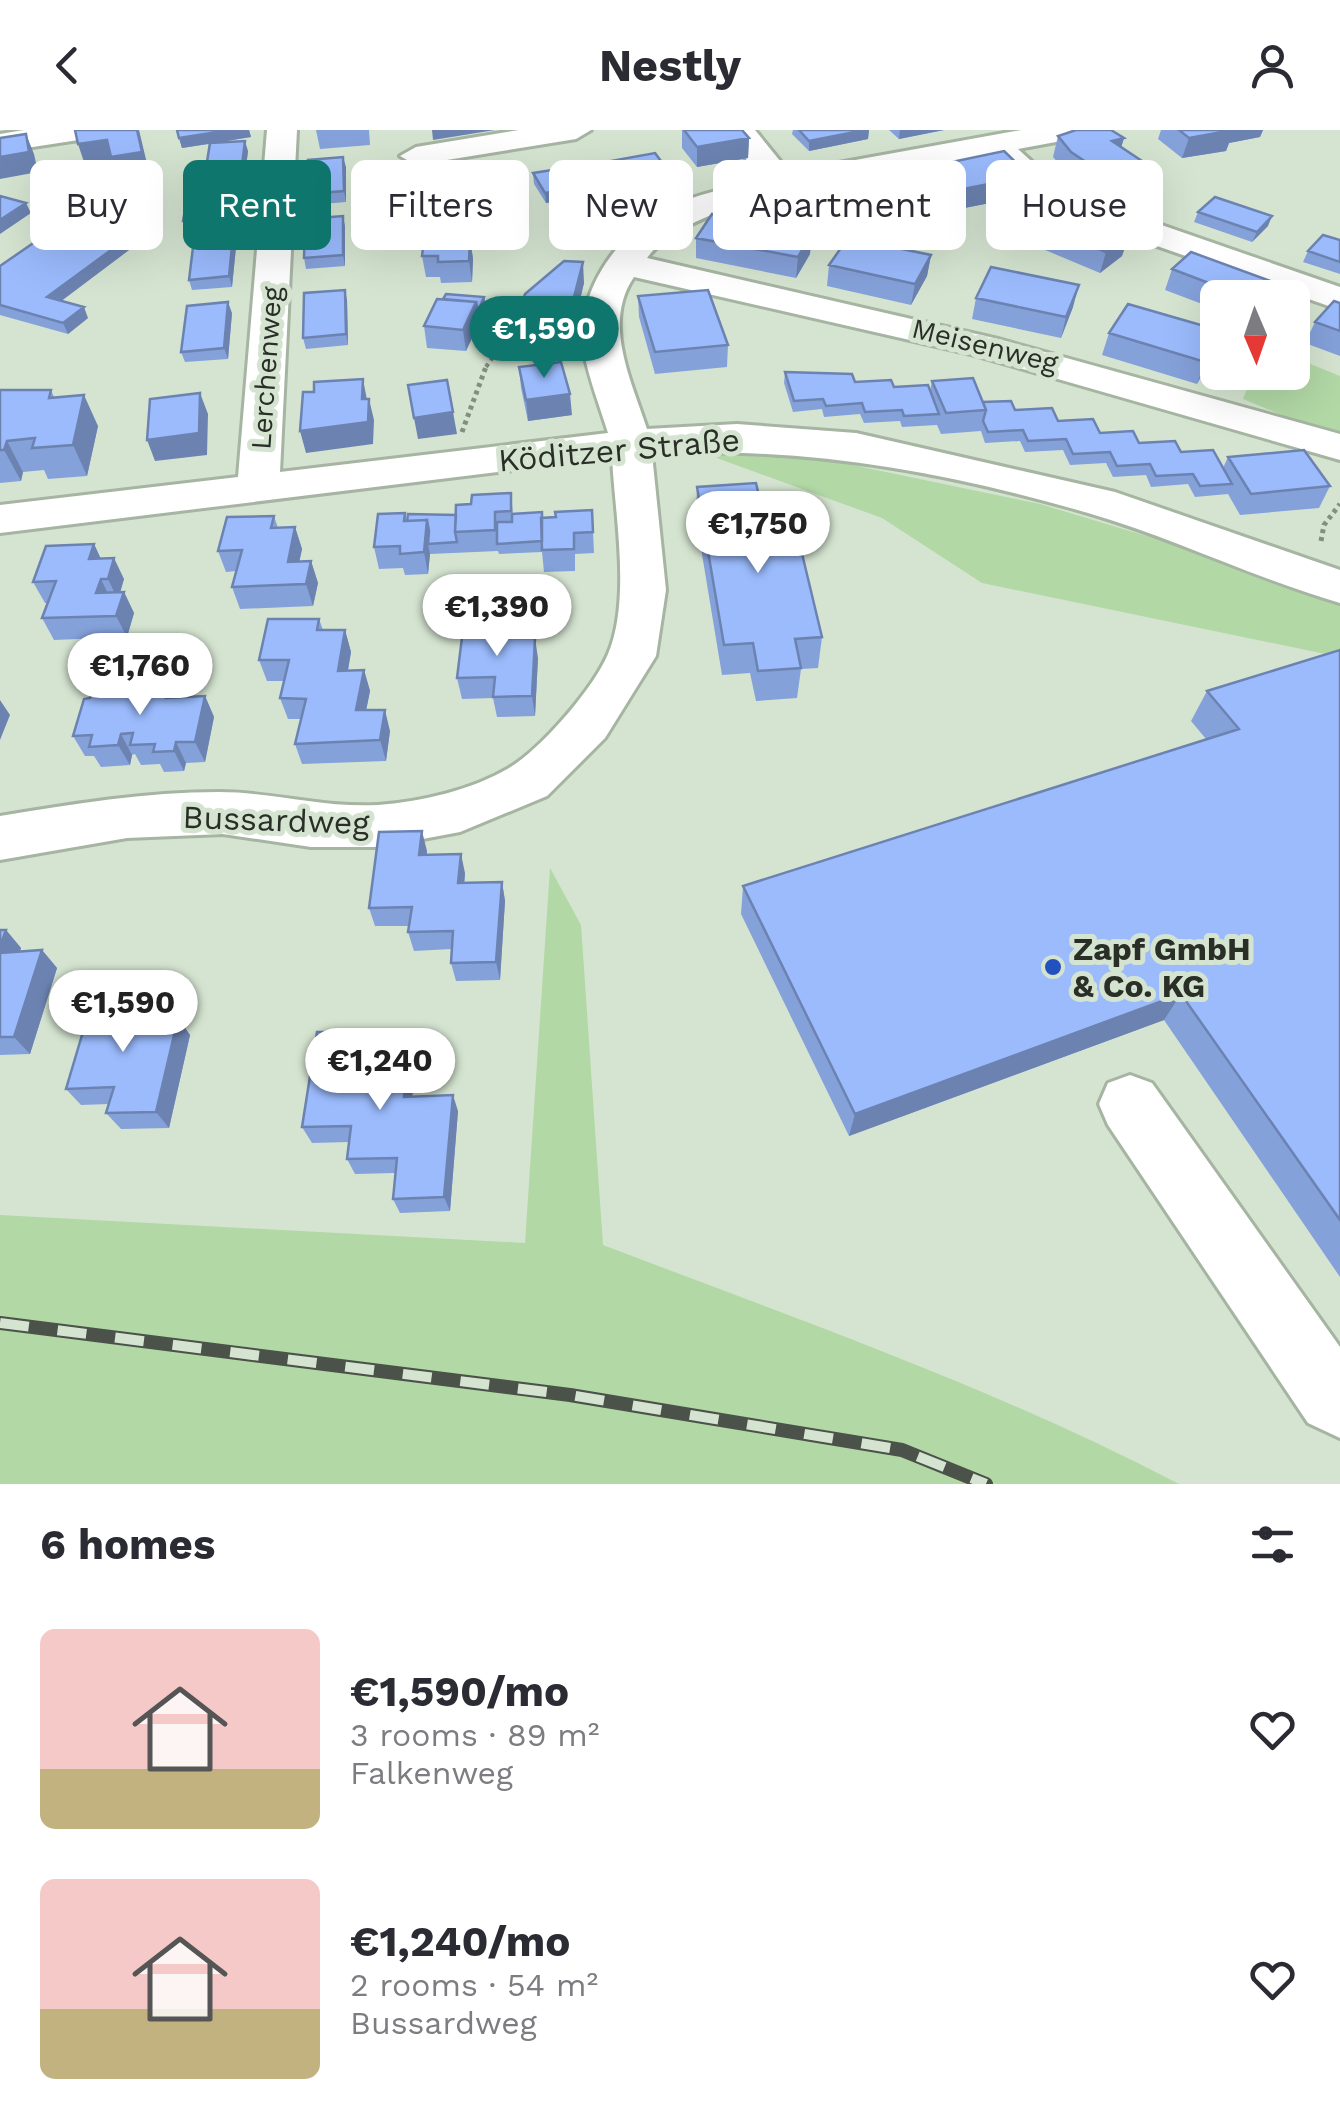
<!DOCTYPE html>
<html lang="en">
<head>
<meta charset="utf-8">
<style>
  body { margin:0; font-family:"Work Sans",sans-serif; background:#f2f2f3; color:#2b2b33; height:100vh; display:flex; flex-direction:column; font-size:38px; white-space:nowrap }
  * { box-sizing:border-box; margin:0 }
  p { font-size:32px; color:#7c7c81 }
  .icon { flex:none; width:55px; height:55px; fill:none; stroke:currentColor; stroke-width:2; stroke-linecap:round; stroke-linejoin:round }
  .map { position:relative; height:1354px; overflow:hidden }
  .side { display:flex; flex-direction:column; background:#fff; flex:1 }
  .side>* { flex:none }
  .banner { position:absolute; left:30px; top:30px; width:1280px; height:90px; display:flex; gap:20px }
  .needle { width:65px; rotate:178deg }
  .controls { position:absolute; left:1200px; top:150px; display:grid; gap:20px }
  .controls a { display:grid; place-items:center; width:110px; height:110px; border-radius:15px; background:#fff; box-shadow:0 10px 40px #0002; font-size:50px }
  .price { position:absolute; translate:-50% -85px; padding:0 22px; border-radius:35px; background:#fff; color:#222; font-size:32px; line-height:65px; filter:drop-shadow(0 2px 5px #0008) }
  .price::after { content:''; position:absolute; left:50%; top:60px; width:30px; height:22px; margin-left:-15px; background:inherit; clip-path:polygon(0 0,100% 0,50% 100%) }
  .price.active { background:#0f766e; color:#fff }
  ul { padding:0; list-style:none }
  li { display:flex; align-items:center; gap:30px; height:250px; padding:0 40px }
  li span { display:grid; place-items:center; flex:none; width:280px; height:200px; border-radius:15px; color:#555 }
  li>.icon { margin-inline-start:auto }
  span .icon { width:120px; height:120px; fill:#fffc; stroke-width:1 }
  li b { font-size:42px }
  h2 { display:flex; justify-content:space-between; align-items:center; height:120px; padding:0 40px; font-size:42px }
  .chip { padding:0 35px; border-radius:15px; background:#fff; box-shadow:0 10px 40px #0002; font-size:35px; line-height:90px }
  .chip.active { background:#0f766e; color:#fff }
  header { display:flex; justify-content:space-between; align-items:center; height:130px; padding:0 40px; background:#fff; font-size:45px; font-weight:700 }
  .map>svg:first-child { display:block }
</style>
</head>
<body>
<header><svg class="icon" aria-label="back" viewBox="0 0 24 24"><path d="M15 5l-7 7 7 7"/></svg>Nestly<svg class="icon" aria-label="person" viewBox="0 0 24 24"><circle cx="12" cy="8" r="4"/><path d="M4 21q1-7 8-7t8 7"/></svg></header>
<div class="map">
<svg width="1340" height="1354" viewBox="0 0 1340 1354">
  <rect width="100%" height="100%" fill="#d5e4d1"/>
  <path fill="#b2d8a6" d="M1293 227 1340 246V302L1330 305 1243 269 1253 243 1292 242Z
    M703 323 838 332 1040 374 1299 452 1340 469V527L982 453 882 388Z
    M550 738 581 795 603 1115C797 1189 995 1258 1179 1354H0V1085L525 1113Z"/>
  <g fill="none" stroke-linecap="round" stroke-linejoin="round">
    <defs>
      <path id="minor" d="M24 0H100L85 9 0 22V4Z
        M267 0H297L280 342 608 303C600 277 589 249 584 222 575 163 615 106 666 79 694 64 731 58 761 49L724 0H755L789 42 1021 0H1087L1083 7 1018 19 1052 50 1081 67 1340 157V180L1057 81 1030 64 987 25C907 40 694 62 647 128L998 209 1340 304V330L971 224 634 147C602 193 632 252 647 299L737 294 856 303 1115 362 1340 440V473C1254 448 1174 408 1088 383 943 341 804 316 652 324L666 460 656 526 605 608 547 666 460 702 380 717H311L223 704 127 708 0 730V686C73 674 145 662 219 662 272 662 323 678 378 675 420 672 472 660 509 638 541 619 593 559 608 524 631 471 615 385 612 328L0 403V375L238 347Z
        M519 0H591L576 9 416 35 400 26 416 17Z
        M1130 945 1152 953 1340 1217V1308L1308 1293 1108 995 1099 974 1108 953Z"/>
    </defs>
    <use href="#minor" stroke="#a6b4a2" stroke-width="6"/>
    <path stroke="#838d80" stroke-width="4" stroke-dasharray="4 4" stroke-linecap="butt" d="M486 237 522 186"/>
    <path stroke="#838d80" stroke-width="5" stroke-dasharray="4 4" stroke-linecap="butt" d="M462 302 487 234
      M1321 411 1324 395 1340 374"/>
    <use href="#minor" fill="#fff" fill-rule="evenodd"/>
    <defs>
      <path id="rail" d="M0 1193 570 1265 902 1320 986 1354"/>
    </defs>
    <use href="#rail" stroke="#4b5249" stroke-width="14"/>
    <use href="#rail" stroke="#d5e4d1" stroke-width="10" stroke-dasharray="29" stroke-linecap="butt"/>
  </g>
  <path fill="#85a1da" d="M177 0H249L251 7 215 13 248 21 245 45 239 46 237 71 230 72 225 99 186 102 183 91 197 64 206 38 209 14 182 18Z
    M316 0H369L370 15 320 19Z
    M682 0H742L749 8 748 28 697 37 682 18Z
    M793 0H869L868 9 809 21 792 4Z
    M889 0H944L899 9Z
    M1161 0H1263L1260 7 1229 13 1226 21 1182 28 1158 9Z
    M1058 6 1124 8 1121 17 1154 39 1148 59 1107 71 1066 42 1053 27Z
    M605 32 669 52 619 61 606 42Z
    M346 37V72L310 75 307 64Z
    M928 37 1026 66 949 81 925 57Z
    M788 42 899 64 896 84 880 110 819 97 820 84 799 79 786 63Z
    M533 43 597 64 546 73 534 54Z
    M459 45 507 85 455 95 443 75 441 65 464 61 460 55Z
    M1198 82 1268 96 1252 112 1194 92Z
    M343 86 345 97V136L306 139 304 128Z
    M1031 91 1129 105 1122 126 1100 143 1026 112Z
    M124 92 107 104 129 120 61 171 88 188 68 204 0 185V136Z
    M470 108 473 129 472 152 441 153 440 147H426L422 126Z
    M696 108 810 124 796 148 696 128Z
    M1340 110V144L1303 132 1308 121Z
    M236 117 232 157 192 160 189 150Z
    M931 125 927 146 911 175 827 156 829 135Z
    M1172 139 1273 152 1267 168H1218V180L1165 160Z
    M584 153 568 219 518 216 516 195Z
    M638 166 728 215 727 237 655 244 639 187Z
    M484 167 486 178 466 221 427 218 424 196Z
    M976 168 1073 177 1061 208 972 189Z
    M347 170 348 215 306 219 303 208Z
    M1340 173V226L1305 213 1315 192Z
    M232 183 228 229 185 232 181 222Z
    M1109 203 1214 222 1197 254 1102 225Z
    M519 237 572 285 528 291 521 258Z
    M785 242 930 261 932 251 983 272 1139 313 1181 322 1223 338 1228 327 1330 356 1319 378 1240 385 1228 364 1195 367 1188 354 1151 357 1146 345 1113 347 1106 333 1070 335 1063 320 1025 322 1020 311 985 313 981 301 941 304 937 295 902 297 900 291 864 293 860 284 824 287 822 279 793 282 784 253Z
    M0 260H51L54 267 98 296 87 346 48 349 44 340 23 342 21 351 0 353Z
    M697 357 764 388 822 507 818 538 801 539 797 568 756 571 750 543 722 545 696 388Z
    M511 363 513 384 543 388 592 380 594 423 575 424V441L544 442 542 422 499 424 498 421 430 424 428 444 405 445 403 438 379 439 374 417 405 383 407 391 456 385 471 374Z
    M274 386 278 398 295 397 302 419 299 432 311 431 318 453 313 476 240 479 232 457 236 441 226 442 218 421Z
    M94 414 101 429 124 449 120 462H124L134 483 127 507 54 510 42 488 48 473H45L33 452Z
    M319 489 323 500H345L351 522 348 541 364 540 370 561 366 580 390 601 386 631 302 634 295 614 301 589H288L280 568 284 551H267L259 530Z
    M503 508 538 528 535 586 497 587 493 568 462 569 457 548Z
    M1340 520V1147L1164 890 849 1006 741 784 743 756 1206 609 1191 591 1207 561Z
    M168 558 173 568 205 566 214 587 205 632 186 633 184 641 164 642 160 634 141 635 135 624 132 625 130 635 101 637 94 626H85L73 606 90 568Z
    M427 721V725L465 743 464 753 502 752 505 771 500 850 456 851 451 833 452 819 414 821 408 802 409 796H375L369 778Z
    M0 800H6L21 818 20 822 42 820 57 838 30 924 0 925Z
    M139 866 152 884 150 890 178 888 190 905 169 998 121 999 106 983 109 974 81 975 66 959Z
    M372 919 371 931 408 930 415 946 412 966 458 981 450 1081 400 1083 393 1069 395 1043 355 1044 347 1029 349 1012 312 1013 302 997Z"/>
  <path fill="#6c83b1" d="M139 0 149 42 118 47 112 31 85 35 78 14Z
    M230 0H249L251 7 182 18 179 8Z
    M432 0H495L433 10Z
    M865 0H869L868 9 809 21V11Z
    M900 0H944L899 9Z
    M1223 0H1263L1260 7 1229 13 1226 21 1182 28 1189 8Z
    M26 4 34 24 38 42 0 49V27Z
    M749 8 748 28 697 37V17Z
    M1124 8 1118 28 1112 11Z
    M245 11 248 21 245 45 242 35Z
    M343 27 346 37V72L344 61Z
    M236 35 239 46 237 71 234 61Z
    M1154 39 1148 59 1107 71 1113 50Z
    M669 42V52L619 61V51Z
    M1030 46 1026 66 949 81 953 61Z
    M596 54 597 64 546 73 545 63Z
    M227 61 230 72 225 99 222 88Z
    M899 64 896 84 880 110 883 89Z
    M26 73 31 83 0 104V90Z
    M506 75 507 85 455 95 453 85Z
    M120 82 124 92 98 112 94 101Z
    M343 86 345 97V136L343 125Z
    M1272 86 1268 96 1252 112 1257 102Z
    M812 103 810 124 796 148 798 127Z
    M1129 105 1122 126 1100 143 1106 122Z
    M233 106 236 117 232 157 229 146Z
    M470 108 473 129 472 152 469 131Z
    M126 109 129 120 52 178 47 167Z
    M931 125 927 146 911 175 915 154Z
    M583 132 584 153 568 219 566 198Z
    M1273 152 1267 168H1258Z
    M1079 155 1073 177 1061 208 1066 187Z
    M345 160 347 170 348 215 346 204Z
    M484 167 486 178 466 221 463 200 476 172Z
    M228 172 232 183 228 229 224 218Z
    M84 177 88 188 68 204 63 193Z
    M1218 210 1214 222 1197 254 1205 232Z
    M363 249 367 270 362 269Z
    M200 263 208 284 207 325 155 331 147 310Z
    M570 264 572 285 528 291 526 270Z
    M84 265 98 296 87 346 73 315Z
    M369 269 374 290 373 314 306 323 300 301Z
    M453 282 457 304 418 309 414 288Z
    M7 311 23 342 21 351 4 320Z
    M427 390 431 411 428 414 430 424 428 444 424 422Z
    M295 397 302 419 295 453 288 432Z
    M94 414 104 436 89 429Z
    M114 428 124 449 118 470 108 449Z
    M311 431 318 453 313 476 306 454Z
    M101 449 111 470 96 463Z
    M124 462 134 483 127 507 116 486Z
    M345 500 351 522 344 562 338 541Z
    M535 508 538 528 535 586 532 566Z
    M364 540 370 561 362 601 356 580Z
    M205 566 214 587 205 632 195 612Z
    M0 570 10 585 0 610Z
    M385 580 390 601 386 631 380 610Z
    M121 604 132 625 130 635 118 615Z
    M176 612 186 633 184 641 174 621Z
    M422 701 427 721 424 744 419 725Z
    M461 724 465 743 463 772 458 753Z
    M502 752 505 771 500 850 496 832Z
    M6 800 21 818 13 842 0 826V816Z
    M42 820 57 838 30 924 14 907Z
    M1181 864 1164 890 849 1006 855 984Z
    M139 866 152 884 146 909 133 892Z
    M178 888 190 905 169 998 156 982Z
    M365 902 372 919 368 948 361 931Z
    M408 930 415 946 410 983 404 967Z
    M453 965 458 981 450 1081 444 1067Z"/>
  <path fill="#9bbbfd" stroke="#6c83b1" stroke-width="2.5" d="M75 0H137L142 22 111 27 107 10 78 14Z
    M177 0H230L179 8Z
    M684 0H742L749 8 697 17Z
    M799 0H865L809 11Z
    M1076 0H1111L1124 8 1112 11 1154 39 1113 50 1071 22 1058 6Z
    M1179 0H1233L1189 8Z
    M26 4 29 22 0 27V8Z
    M245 11 242 35H236L234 61H227L222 88 183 91 188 64H197L200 38H206L210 13Z
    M1004 21 1030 46 953 61 928 37Z
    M655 23 669 42 619 51 605 32Z
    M343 27 344 61 307 64 308 30Z
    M835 34 852 55 899 64 883 89 821 76 829 64 801 58 788 42Z
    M584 35 596 54 545 63 533 43Z
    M484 40 506 75 453 85 441 65 468 60 459 45Z
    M0 66 26 73 0 90Z
    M1215 67 1272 86 1257 102 1198 82Z
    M90 74 120 82 94 101 126 109 47 167 84 177 63 193 0 175V136Z
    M1054 75 1129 105 1106 122 1031 91Z
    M712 84 812 103 798 127 696 108Z
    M343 86V125L304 128 305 89Z
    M1323 105 1340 110V132L1308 121Z
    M233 106 229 146 189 150 194 109Z
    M470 108 469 131 438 132V126H422L424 110Z
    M848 108 931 125 915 154 829 135Z
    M1191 122 1273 152 1258 168H1248L1172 139Z
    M564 131 583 132 566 198 516 195 525 164Z
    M991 137 1079 155 1066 187 976 168Z
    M345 160 346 204 303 208 304 163Z
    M708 160 728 215 655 222 638 166Z
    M446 164 484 167 478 182 476 172 443 169Z
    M437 169 476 172 463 200 424 196Z
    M1334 171 1340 173V201L1315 192Z
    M228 172 224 218 181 222 187 176Z
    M1128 174 1218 200V210L1205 232 1109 203Z
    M561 232 570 264 526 270 519 237Z
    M785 242 852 244 855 252 891 250 894 257 928 255 939 284 904 286 902 280 865 282 862 273 826 276 823 269 794 271Z
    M973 248 986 280 946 283 932 251Z
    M363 249 362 269H369L368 292 300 301 303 262H314V252Z
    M447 250 453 282 414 288 408 255Z
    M0 260H51L49 268 84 265 73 315 32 318 35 308 7 311 4 320H0Z
    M200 263 199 303 147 310 150 269Z
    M1011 271 1015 280 1052 278 1058 291 1093 289 1100 303 1133 301 1139 313 1175 311 1181 322 1213 320 1232 354 1200 356 1193 344 1156 346 1150 334 1117 336 1110 322 1073 324 1066 309 1028 311 1023 300 988 302 983 291 986 280 983 272Z
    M1304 320 1330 356 1251 364 1228 327Z
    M756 353 764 388 793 386 822 507 795 509 801 538 758 541 753 513 724 515 697 357Z
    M511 363V381L495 382V400L455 402 456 375 471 374 472 365Z
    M592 380 593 402 574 403V419L542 420 541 388 556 387 555 382Z
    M542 382V411L497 414V392H512V384Z
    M405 383 404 391 427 390 424 422 400 424V416L374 417 378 384Z
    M408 384 456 385 455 402 457 412 428 414 429 401 427 390 407 391Z
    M274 386 271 398 295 397 288 432 311 431 306 454 232 457 242 420 218 421 227 387Z
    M94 414 89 429 114 428 108 449H101L96 463 124 462 116 486 42 488 56 451 33 452 46 416Z
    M268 489H319L317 500H345L338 541 364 540 356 580H385L380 610 295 614 306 569 280 568 289 530H259Z
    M464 491H500L498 508H535L532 566 493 567 495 547 457 548Z
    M1340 520V1090L1181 864 855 984 743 756 1239 599 1207 561Z
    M168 558 166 568 205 566 195 612H176L174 621 153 622 155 614 130 615 133 603 121 604 118 615 89 617 92 605 73 606 84 569 90 568 92 561Z
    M422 701 419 725 461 724 458 753 502 752 496 832 451 833 453 801 408 802 412 777 369 778 379 702Z
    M0 800H6L0 816Z
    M42 820 14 907H0V823Z
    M139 866 133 892 178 888 156 982 106 983 114 957 66 959 93 868Z
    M317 902H365L361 931 408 930 404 967 453 965 444 1067 393 1069 397 1028 347 1029 351 996 302 997Z"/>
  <circle fill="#2351bf" stroke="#d5e4d1" stroke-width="4" cx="1053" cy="837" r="10"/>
  <g text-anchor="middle" stroke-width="10" stroke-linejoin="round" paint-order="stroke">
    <g font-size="28" fill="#292e27" stroke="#d5e4d1">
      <text transform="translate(985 215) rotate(14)" y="10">Meisenweg</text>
      <text transform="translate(266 238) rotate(-86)" y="10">Lerchenweg</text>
    </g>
    <g font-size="32" fill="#292e27" stroke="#d5e4d1">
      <text transform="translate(619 320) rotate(-5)" y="11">Köditzer Straße</text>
      <text transform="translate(276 690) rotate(2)" y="11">Bussardweg</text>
    </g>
    <g font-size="32" font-weight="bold" fill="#292e27" stroke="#d5e4d1" text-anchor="start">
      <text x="1073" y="830">Zapf GmbH<tspan x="1073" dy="37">&amp; Co. KG</tspan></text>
    </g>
  </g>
</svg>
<div class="controls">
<a><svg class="needle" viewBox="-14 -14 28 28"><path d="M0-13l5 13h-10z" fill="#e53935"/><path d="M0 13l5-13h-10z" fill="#7c7c81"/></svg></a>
</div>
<b class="price active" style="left:544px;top:251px">€1,590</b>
<b class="price" style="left:758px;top:446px">€1,750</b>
<b class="price" style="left:497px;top:529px">€1,390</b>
<b class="price" style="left:140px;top:588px">€1,760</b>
<b class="price" style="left:123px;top:925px">€1,590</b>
<b class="price" style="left:380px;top:983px">€1,240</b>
<div class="banner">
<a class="chip">Buy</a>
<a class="chip active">Rent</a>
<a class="chip">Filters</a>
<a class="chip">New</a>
<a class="chip">Apartment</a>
<a class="chip">House</a>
</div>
</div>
<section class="side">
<h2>6 homes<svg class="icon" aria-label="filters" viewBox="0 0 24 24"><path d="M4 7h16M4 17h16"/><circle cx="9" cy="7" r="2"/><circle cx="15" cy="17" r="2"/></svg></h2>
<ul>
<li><span style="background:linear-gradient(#f6c9c9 70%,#c2b280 0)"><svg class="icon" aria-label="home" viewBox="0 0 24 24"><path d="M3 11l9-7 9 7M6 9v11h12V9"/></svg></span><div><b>€1,590/mo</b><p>3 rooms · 89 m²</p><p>Falkenweg</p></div><svg class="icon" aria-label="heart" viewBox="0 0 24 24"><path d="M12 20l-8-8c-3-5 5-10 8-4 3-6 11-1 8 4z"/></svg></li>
<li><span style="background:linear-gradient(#f6c9c9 65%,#c2b280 0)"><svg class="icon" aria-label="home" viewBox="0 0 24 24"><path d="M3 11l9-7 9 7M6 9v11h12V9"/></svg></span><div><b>€1,240/mo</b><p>2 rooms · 54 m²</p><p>Bussardweg</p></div><svg class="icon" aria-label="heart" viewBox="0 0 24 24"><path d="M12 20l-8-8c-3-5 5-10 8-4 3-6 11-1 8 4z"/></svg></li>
</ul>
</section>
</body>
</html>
